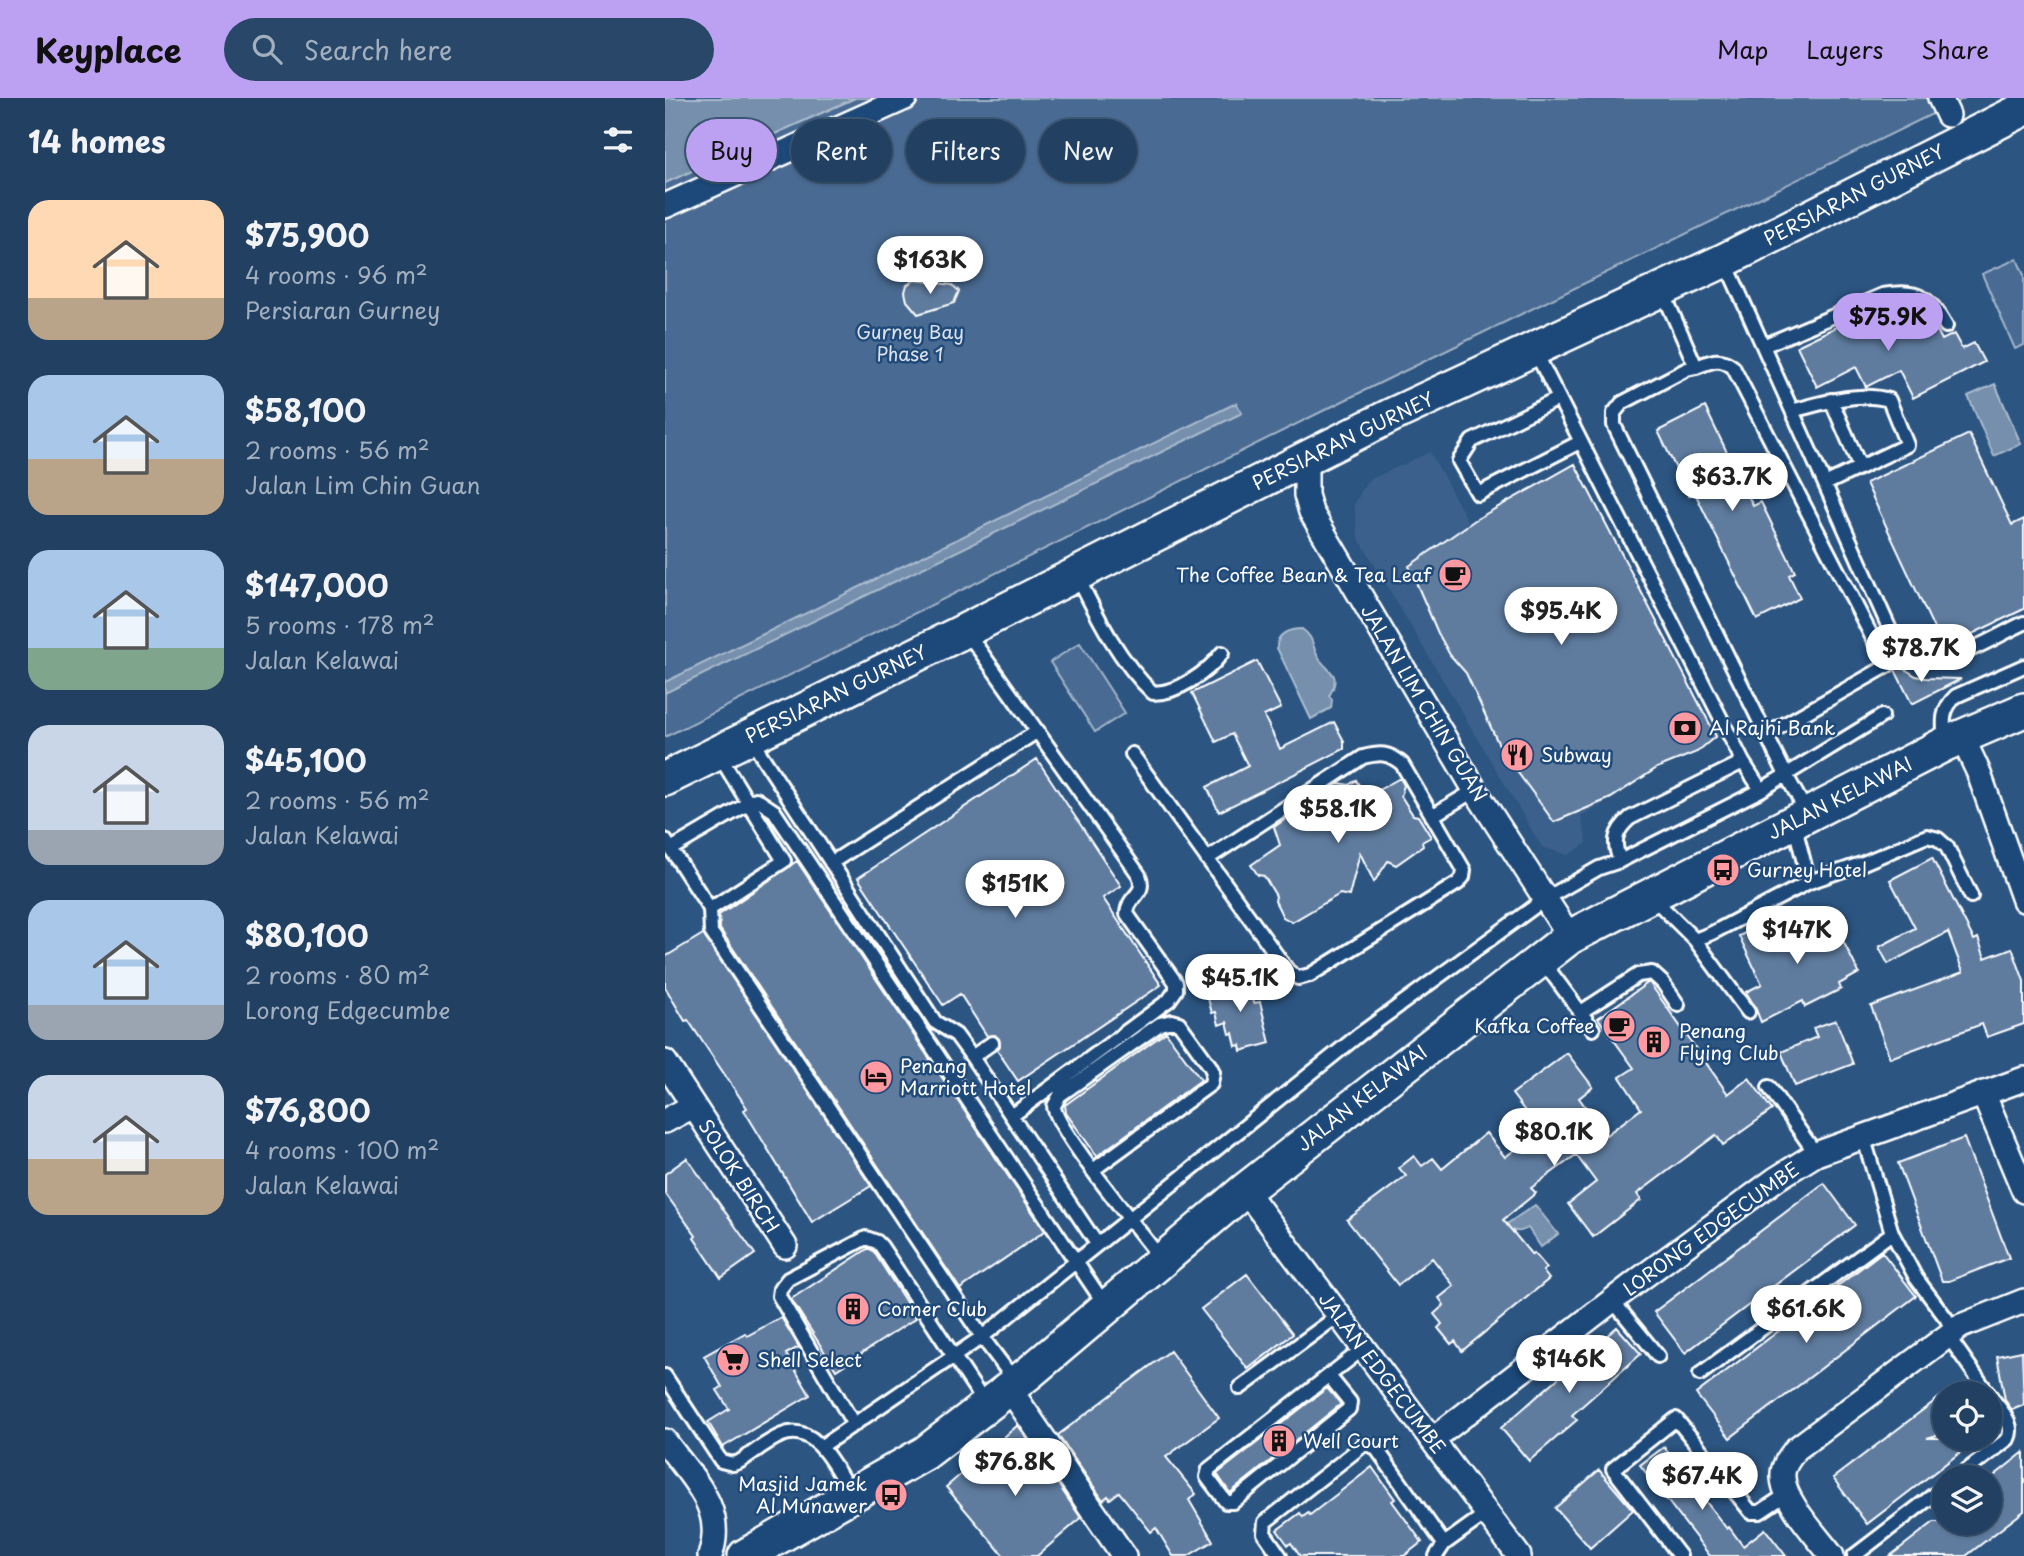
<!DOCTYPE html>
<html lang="en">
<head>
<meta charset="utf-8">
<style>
  body { margin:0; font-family:"Playpen Sans",sans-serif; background:#294768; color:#f1f3f6; height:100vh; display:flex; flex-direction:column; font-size:26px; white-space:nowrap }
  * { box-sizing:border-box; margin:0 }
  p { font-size:23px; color:#a2afbe }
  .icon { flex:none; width:38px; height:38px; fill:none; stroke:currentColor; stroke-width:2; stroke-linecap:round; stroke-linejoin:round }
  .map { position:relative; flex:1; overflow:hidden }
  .details { display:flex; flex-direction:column; background:#214062; width:665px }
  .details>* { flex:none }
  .top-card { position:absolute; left:21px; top:21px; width:665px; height:63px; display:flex; gap:14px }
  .buttons { position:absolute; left:1267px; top:1283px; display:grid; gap:14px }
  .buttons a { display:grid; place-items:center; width:70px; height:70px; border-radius:50%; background:#214062; box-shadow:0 2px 5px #0004,0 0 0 2px #3e5977; font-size:35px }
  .price { position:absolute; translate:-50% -60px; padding:0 16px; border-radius:24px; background:#fff; color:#222; font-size:23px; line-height:46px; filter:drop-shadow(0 2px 4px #0008) }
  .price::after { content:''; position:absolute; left:50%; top:42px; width:21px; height:16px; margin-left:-10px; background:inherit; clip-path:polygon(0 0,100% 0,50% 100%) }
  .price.active { background:#bca0f2; color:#111 }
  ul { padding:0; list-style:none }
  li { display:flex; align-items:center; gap:21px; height:175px; padding:0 28px }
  li span { display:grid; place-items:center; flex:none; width:196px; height:140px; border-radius:21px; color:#555 }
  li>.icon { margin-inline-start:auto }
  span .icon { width:84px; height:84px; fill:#fffc; stroke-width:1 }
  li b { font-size:30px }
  h2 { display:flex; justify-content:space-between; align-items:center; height:84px; padding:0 28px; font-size:30px }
  .pill { padding:0 24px; border-radius:32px; background:#214062; box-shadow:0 2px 5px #0004,0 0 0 2px #3e5977; font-size:24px; line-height:63px }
  .pill.active { background:#bca0f2; color:#111 }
  header { display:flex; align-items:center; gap:42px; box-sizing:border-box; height:98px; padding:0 35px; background:#bca0f2; color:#111 }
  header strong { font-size:33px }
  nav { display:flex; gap:38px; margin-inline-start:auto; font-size:24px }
  .search { width:490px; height:63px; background:#294768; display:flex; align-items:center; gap:18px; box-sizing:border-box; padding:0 24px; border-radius:38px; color:#a2afbe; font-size:26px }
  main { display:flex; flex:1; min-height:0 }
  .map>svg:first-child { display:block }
</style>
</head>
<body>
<header>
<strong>Keyplace</strong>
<div class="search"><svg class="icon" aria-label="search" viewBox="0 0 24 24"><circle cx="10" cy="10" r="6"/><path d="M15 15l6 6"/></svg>Search here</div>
<nav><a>Map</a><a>Layers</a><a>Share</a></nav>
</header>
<main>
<section class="details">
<h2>14 homes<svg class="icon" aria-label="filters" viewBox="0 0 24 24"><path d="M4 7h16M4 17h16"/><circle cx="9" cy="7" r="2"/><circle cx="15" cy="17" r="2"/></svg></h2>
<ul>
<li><span style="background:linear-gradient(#ffd9b3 70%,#b9a48a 0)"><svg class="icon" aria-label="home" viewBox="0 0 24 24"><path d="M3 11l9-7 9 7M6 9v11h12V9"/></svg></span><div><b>$75,900</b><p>4 rooms · 96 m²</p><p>Persiaran Gurney</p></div></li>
<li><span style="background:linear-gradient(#a9c7e8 60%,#b9a48a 0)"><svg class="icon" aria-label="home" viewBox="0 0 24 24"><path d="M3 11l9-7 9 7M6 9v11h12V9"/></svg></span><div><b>$58,100</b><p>2 rooms · 56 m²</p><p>Jalan Lim Chin Guan</p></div></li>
<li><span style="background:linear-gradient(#a9c7e8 70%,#7fa58c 0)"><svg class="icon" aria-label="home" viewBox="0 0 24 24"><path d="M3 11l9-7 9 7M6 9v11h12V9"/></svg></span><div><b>$147,000</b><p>5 rooms · 178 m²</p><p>Jalan Kelawai</p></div></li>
<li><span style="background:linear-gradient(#c9d6e8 75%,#9aa5b1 0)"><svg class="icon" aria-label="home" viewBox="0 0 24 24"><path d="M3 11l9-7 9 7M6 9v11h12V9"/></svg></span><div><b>$45,100</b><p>2 rooms · 56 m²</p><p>Jalan Kelawai</p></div></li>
<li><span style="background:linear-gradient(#a9c7e8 75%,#9aa5b1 0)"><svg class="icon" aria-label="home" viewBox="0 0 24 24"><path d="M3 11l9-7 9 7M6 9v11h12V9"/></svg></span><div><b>$80,100</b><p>2 rooms · 80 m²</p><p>Lorong Edgecumbe</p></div></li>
<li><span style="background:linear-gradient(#c9d6e8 60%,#b9a48a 0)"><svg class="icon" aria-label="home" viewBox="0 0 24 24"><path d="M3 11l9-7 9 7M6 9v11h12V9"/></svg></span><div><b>$76,800</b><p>4 rooms · 100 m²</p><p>Jalan Kelawai</p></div></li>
</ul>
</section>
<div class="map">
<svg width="1359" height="1458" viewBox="0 0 1359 1458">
  <rect width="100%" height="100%" fill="#2c5582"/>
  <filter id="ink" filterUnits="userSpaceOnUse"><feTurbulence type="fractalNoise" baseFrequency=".0143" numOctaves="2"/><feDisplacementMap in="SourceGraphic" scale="14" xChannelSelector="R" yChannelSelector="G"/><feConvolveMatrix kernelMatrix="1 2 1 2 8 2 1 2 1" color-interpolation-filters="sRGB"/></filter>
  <g filter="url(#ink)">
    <path fill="#3b618b" d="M765 354 954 698 916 718 922 745 903 757 877 749 693 439 689 407 702 383Z"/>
    <path fill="#486b92" stroke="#a4b5c8" stroke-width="2" d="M190 0H1300L678 303 0 639V85Z
      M1352 161 1359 177V247L1350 251 1317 176Z
      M415 545 460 615 430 634 385 564Z"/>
    <path fill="#748fad" stroke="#acbcce" stroke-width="2" d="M0 0H190L0 85Z
      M1330 286 1356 346 1329 358 1303 298Z
      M571 305 577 315 0 595V584Z
      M637 531C649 539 647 548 653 559 663 575 678 574 664 598L667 601 666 610 646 621 612 550C611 535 625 531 637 531Z
      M870 1107 893 1136 876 1149 863 1130C854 1135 850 1134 842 1129L843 1125Z"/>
    <path fill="#5e7c9f" stroke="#fff" stroke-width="2" d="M250 182 287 187 294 193 289 205 253 216 242 203 240 194 242 187Z
      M1210 210 1218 228 1230 221 1235 228 1254 218 1261 230 1268 225 1277 242 1289 236 1297 251 1309 245 1319 264 1248 300 1234 272 1201 289 1191 269 1152 289 1132 248Z
      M1040 309 1088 408 1096 404 1130 474 1124 477 1135 500 1092 522 1030 395 1024 398 993 333Z
      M1304 336 1347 427 1359 421V511L1278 550 1201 385Z
      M910 366 1051 638 1032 654 992 670 946 700 889 724 848 668 833 645 801 575 785 557 773 535 744 468 810 422Z
      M592 563 616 610 599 618 615 651 669 624 679 643V651L554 714 542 689 583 668 567 636 551 644 527 595Z
      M1230 565 1251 578 1260 580 1296 581 1247 606 1230 572Z
      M372 661 456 788 438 800 496 887 353 983 332 952 335 948 334 941 330 937 322 938 295 896 278 907 193 780Z
      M735 680 739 687 736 698 748 717 753 718 766 739 757 744 758 748 731 767 723 763 709 784 695 755 684 798 675 796 627 824 618 819 610 803 611 798 599 778 593 777 586 767 615 747 609 729 674 685 684 687 691 682 701 699Z
      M1267 760 1309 842 1313 840 1320 860 1347 850 1359 883V926L1322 939 1317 926 1225 960 1206 908 1298 874 1283 834 1223 866 1214 849 1250 830 1225 782Z
      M132 763 380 1133 295 1191 55 831 54 817Z
      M1165 817 1194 875 1174 886 1176 891 1140 909 1138 903 1096 924 1090 909 1081 894 1097 886 1074 838 1102 824 1111 844Z
      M38 836 206 1088 147 1124 79 1012 82 1010 23 922 20 923 0 889V859Z
      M583 881 589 905 595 904 605 945 576 953 575 947 571 948 568 935 565 936 562 924 554 927 551 914 547 915 542 897 546 896 545 891Z
      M984 884 1063 996 1084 980 1107 1012 1058 1047 1051 1037 972 1096 976 1102 928 1139 903 1106 931 1084 911 1057 866 1090 871 1095 838 1122 867 1157 869 1155 882 1170 878 1173 884 1181 797 1253 790 1243 786 1246 773 1230 777 1226 769 1216 779 1207 774 1200 789 1188 767 1160 733 1187 682 1122 741 1078 734 1070 749 1058 757 1068 768 1060 777 1071 821 1035 840 1059 875 1033 847 996 902 955 928 989 914 1000 941 1037 976 1011 955 979 969 970 933 920Z
      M1171 922 1188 966 1130 988 1116 954 1152 939 1148 930Z
      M501 934 536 982 432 1058 401 1015 400 1007Z
      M1299 1040 1344 1160 1284 1183H1277L1233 1065Z
      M22 1060 90 1156 56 1180 29 1140 31 1138 0 1095V1076Z
      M1159 1085 1190 1127 1020 1255 989 1214Z
      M204 1150 209 1154 251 1220 171 1272 126 1201Z
      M1217 1154 1251 1198 1065 1340 1031 1296Z
      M582 1176 628 1236 583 1271 536 1211Z
      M116 1219 134 1249 121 1256 145 1297 58 1349 43 1324 64 1311 52 1292 57 1289 39 1258 80 1235 82 1238Z
      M952 1229 976 1256 907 1317 912 1322 864 1363 836 1330Z
      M505 1253 554 1320 501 1359 531 1396 524 1402 548 1443 523 1458H508L491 1430 486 1434 454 1394 445 1401 443 1398 438 1402 393 1337Z
      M1357 1253 1359 1307 1347 1312 1340 1302 1332 1258Z
      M662 1290 676 1306 565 1395 552 1376Z
      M1279 1296V1335L1262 1340H1314L1202 1426 1168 1380Z
      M353 1327 416 1420 372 1458H339L281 1389Z
      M999 1349 1062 1431 1064 1429 1078 1448 1100 1431 1121 1458H1045L975 1367Z
      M1359 1354V1413L1301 1458H1225L1269 1424H1325V1381Z
      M707 1369 730 1401 727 1403 757 1444 739 1458H635L626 1445 623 1447 612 1432 635 1415 638 1419 643 1415 645 1417Z
      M934 1372 968 1412 925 1450 890 1410Z"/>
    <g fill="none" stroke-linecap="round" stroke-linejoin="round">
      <defs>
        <path id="lane" d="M1060 163 1226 534C1264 586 1314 546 1359 525
          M997 192 1031 269 1022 271 957 305 949 315V327L1121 677 1142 715
          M1098 248 1218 197C1253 192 1263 197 1281 228
          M870 253 1078 664 1096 692
          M1031 269C1045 264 1054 258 1068 269L1222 568 1101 637
          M893 301 807 343 794 363 813 396 915 344
          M1166 302 1195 369
          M1127 313C1157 305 1193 293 1224 302L1242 347 1160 386
          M411 476C432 518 454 563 488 595 513 595 542 575 557 555
          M301 533 474 777C482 798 463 796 462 816L511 885V892L504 902 348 1017
          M85 640 270 924 291 937 307 959 327 945
          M1280 644C1278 624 1276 612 1291 598L1359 568
          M467 656 623 873 633 880 645 877 793 785 798 779 799 772 737 666C723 654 715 655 698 659L542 761
          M767 718 810 692
          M0 742 45 811 46 834 317 1239 350 1283
          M6 751 91 701 109 713 440 1207
          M955 763C948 744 949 734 965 720L1078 664
          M166 765 373 633
          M1144 784 1196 766 1262 738 1273 741 1282 749 1306 798
          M988 800 1030 842 1083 914
          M45 811 119 763 54 657
          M1030 842 1047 835 1144 784 1129 725
          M876 861 928 931
          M916 914 973 877 987 875 998 885 1013 907
          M307 959 432 1146
          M1104 989 1151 1056
          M1198 1038 1227 1135 1251 1180 1290 1232
          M428 1072 546 986 548 974 545 968 514 925 507 923 495 926 395 997 389 1008C389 1029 478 1137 496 1161
          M947 1202 993 1258
          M1283 1238 1323 1295
          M1035 1276 1227 1135
          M0 1278 56 1363 68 1366 74 1364C88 1355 102 1343 117 1337 152 1323 172 1374 187 1397
          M664 1278 685 1304 684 1311 568 1404H561L542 1379 544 1371 699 1250
          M575 1290 674 1217
          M189 1327 114 1198 115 1191 123 1181 201 1140 212 1144 216 1148 321 1307
          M157 1348 317 1239 695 936 880 801 934 770 955 763 1096 692 1217 618
          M1293 1379 1343 1341C1351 1325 1334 1311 1325 1297
          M779 1446 822 1415
          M615 1458 599 1435 600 1424 697 1348 703 1346 711 1350 779 1446 771 1458
          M1015 1458 948 1371 1011 1321 1086 1414H1095L1122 1396
          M1189 1458 1279 1389"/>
        <path id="street" d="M1275 0 1283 17
          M0 108 240 0
          M641 361V397L646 414 810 692 905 839
          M1297 639 1313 673 1359 802
          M0 964 120 1148
          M1318 995 1359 1093
          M0 1023 28 1008
          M580 1092 854 1458
          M344 1290 459 1458
          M767 1342 975 1181 1111 1081 1151 1056 1359 981
          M0 1343C26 1380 62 1410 45 1458
          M1167 1458C1152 1438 1116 1401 1118 1376 1118 1367 1125 1359 1131 1351L1296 1228 1359 1203"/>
        <path id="secondary" d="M0 681 301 532 725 318 1060 162 1359 11
          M80 1458 260 1355 364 1275 580 1092 905 839 1280 646 1359 612"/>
      </defs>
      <use href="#lane" stroke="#fff" stroke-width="18"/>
      <use href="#street" stroke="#fff" stroke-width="28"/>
      <use href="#secondary" stroke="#fff" stroke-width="38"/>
      <use href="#lane" stroke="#1f4a7a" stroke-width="12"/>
      <use href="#street" stroke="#1f4a7a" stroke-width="23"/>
      <use href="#secondary" stroke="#1f4a7a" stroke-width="33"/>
    </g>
  </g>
  <defs>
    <symbol id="cafe-disc" viewBox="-11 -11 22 22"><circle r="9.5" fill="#ff9aa2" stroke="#1f4a7a"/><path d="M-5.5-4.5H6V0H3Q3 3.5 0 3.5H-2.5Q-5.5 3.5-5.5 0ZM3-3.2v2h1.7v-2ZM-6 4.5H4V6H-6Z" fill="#111"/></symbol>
    <symbol id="bank-disc" viewBox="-11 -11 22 22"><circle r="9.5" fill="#ff9aa2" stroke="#1f4a7a"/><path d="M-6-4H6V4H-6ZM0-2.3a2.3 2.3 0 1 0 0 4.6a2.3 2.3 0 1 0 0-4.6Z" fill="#111"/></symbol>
    <symbol id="restaurant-disc" viewBox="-11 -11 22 22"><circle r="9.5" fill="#ff9aa2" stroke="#1f4a7a"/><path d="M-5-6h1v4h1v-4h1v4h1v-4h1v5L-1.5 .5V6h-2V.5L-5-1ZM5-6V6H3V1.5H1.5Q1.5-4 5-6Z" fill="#111"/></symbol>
    <symbol id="bus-disc" viewBox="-11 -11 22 22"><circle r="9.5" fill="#ff9aa2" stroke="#1f4a7a"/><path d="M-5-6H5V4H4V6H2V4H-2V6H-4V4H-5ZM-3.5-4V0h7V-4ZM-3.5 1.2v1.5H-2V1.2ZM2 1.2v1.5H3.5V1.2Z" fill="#111"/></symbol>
    <symbol id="building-disc" viewBox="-11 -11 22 22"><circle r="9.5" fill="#ff9aa2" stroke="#1f4a7a"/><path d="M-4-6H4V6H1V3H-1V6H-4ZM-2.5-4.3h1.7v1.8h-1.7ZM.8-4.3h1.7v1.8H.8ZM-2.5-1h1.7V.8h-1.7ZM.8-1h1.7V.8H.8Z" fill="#111"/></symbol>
    <symbol id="hotel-disc" viewBox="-11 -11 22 22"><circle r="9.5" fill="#ff9aa2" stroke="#1f4a7a"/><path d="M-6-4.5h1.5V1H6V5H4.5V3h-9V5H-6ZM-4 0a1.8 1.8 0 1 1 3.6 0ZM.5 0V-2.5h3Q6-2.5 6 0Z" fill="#111"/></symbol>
    <symbol id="supermarket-disc" viewBox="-11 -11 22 22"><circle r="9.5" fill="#ff9aa2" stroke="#1f4a7a"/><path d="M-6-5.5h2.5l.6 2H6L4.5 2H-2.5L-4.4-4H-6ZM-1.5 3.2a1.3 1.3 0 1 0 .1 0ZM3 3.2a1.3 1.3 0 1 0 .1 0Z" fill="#111"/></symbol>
  </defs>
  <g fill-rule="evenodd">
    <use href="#cafe-disc" x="771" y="458" width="38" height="38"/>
    <use href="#bank-disc" x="1001" y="611" width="38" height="38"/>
    <use href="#restaurant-disc" x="833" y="638" width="38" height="38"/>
    <use href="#bus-disc" x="1039" y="753" width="38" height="38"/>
    <use href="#cafe-disc" x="935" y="909" width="38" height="38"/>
    <use href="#building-disc" x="970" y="925" width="38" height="38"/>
    <use href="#hotel-disc" x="192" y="960" width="38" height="38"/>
    <use href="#building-disc" x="169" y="1192" width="38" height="38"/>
    <use href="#supermarket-disc" x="49" y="1243" width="38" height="38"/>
    <use href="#building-disc" x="595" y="1324" width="38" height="38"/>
    <use href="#bus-disc" x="207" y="1378" width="38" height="38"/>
  </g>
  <g text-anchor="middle" stroke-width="5" stroke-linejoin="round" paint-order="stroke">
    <g font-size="19" fill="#fff" stroke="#1f4a7a">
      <text transform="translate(1189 97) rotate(-27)" y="7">PERSIARAN GURNEY</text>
      <text transform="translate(678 343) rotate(-26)" y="7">PERSIARAN GURNEY</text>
      <text transform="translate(171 596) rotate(-26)" y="7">PERSIARAN GURNEY</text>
      <text transform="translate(759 605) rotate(59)" y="7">JALAN LIM CHIN GUAN</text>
      <text transform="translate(1175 700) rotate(-27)" y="7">JALAN KELAWAI</text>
      <text transform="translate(697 1000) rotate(-38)" y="7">JALAN KELAWAI</text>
      <text transform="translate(74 1078) rotate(57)" y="7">SOLOK BIRCH</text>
      <text transform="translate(1046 1131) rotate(-36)" y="7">LORONG EDGECUMBE</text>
      <text transform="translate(717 1275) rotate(53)" y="7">JALAN EDGECUMBE</text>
    </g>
    <g font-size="19" fill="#dae1e9" stroke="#1f4a7a">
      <text x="245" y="241">Gurney Bay<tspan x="245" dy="22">Phase 1</tspan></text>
    </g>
    <g font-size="19" fill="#fff" stroke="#1f4a7a" text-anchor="start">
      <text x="766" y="484" text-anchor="end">The Coffee Bean &amp; Tea Leaf</text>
      <text x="1044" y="637">Al Rajhi Bank</text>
      <text x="876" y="664">Subway</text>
      <text x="1082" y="779">Gurney Hotel</text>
      <text x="930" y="935" text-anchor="end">Kafka Coffee</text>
      <text x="1014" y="940">Penang<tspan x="1014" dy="22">Flying Club</tspan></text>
      <text x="235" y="975">Penang<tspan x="235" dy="22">Marriott Hotel</tspan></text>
      <text x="212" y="1218">Corner Club</text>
      <text x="92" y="1269">Shell Select</text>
      <text x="638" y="1350">Well Court</text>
      <text x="202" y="1393" text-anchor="end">Masjid Jamek<tspan x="202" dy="22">Al Munawer</tspan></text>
    </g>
  </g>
</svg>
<div class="buttons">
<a><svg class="icon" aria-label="locate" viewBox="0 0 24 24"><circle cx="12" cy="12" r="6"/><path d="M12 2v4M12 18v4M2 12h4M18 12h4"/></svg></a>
<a><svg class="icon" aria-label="layers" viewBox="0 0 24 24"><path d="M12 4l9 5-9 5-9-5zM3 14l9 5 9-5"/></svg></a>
</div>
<b class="price" style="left:265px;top:198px">$163K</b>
<b class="price active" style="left:1223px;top:255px">$75.9K</b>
<b class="price" style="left:1067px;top:415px">$63.7K</b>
<b class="price" style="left:896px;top:549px">$95.4K</b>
<b class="price" style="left:1256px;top:586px">$78.7K</b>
<b class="price" style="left:673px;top:747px">$58.1K</b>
<b class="price" style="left:350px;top:822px">$151K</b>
<b class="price" style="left:1132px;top:868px">$147K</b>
<b class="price" style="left:575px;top:916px">$45.1K</b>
<b class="price" style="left:889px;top:1070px">$80.1K</b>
<b class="price" style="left:1141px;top:1247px">$61.6K</b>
<b class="price" style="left:904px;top:1297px">$146K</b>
<b class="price" style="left:350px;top:1400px">$76.8K</b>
<b class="price" style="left:1037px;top:1414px">$67.4K</b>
<div class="top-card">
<a class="pill active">Buy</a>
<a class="pill">Rent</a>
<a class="pill">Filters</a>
<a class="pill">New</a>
</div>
</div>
</main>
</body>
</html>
